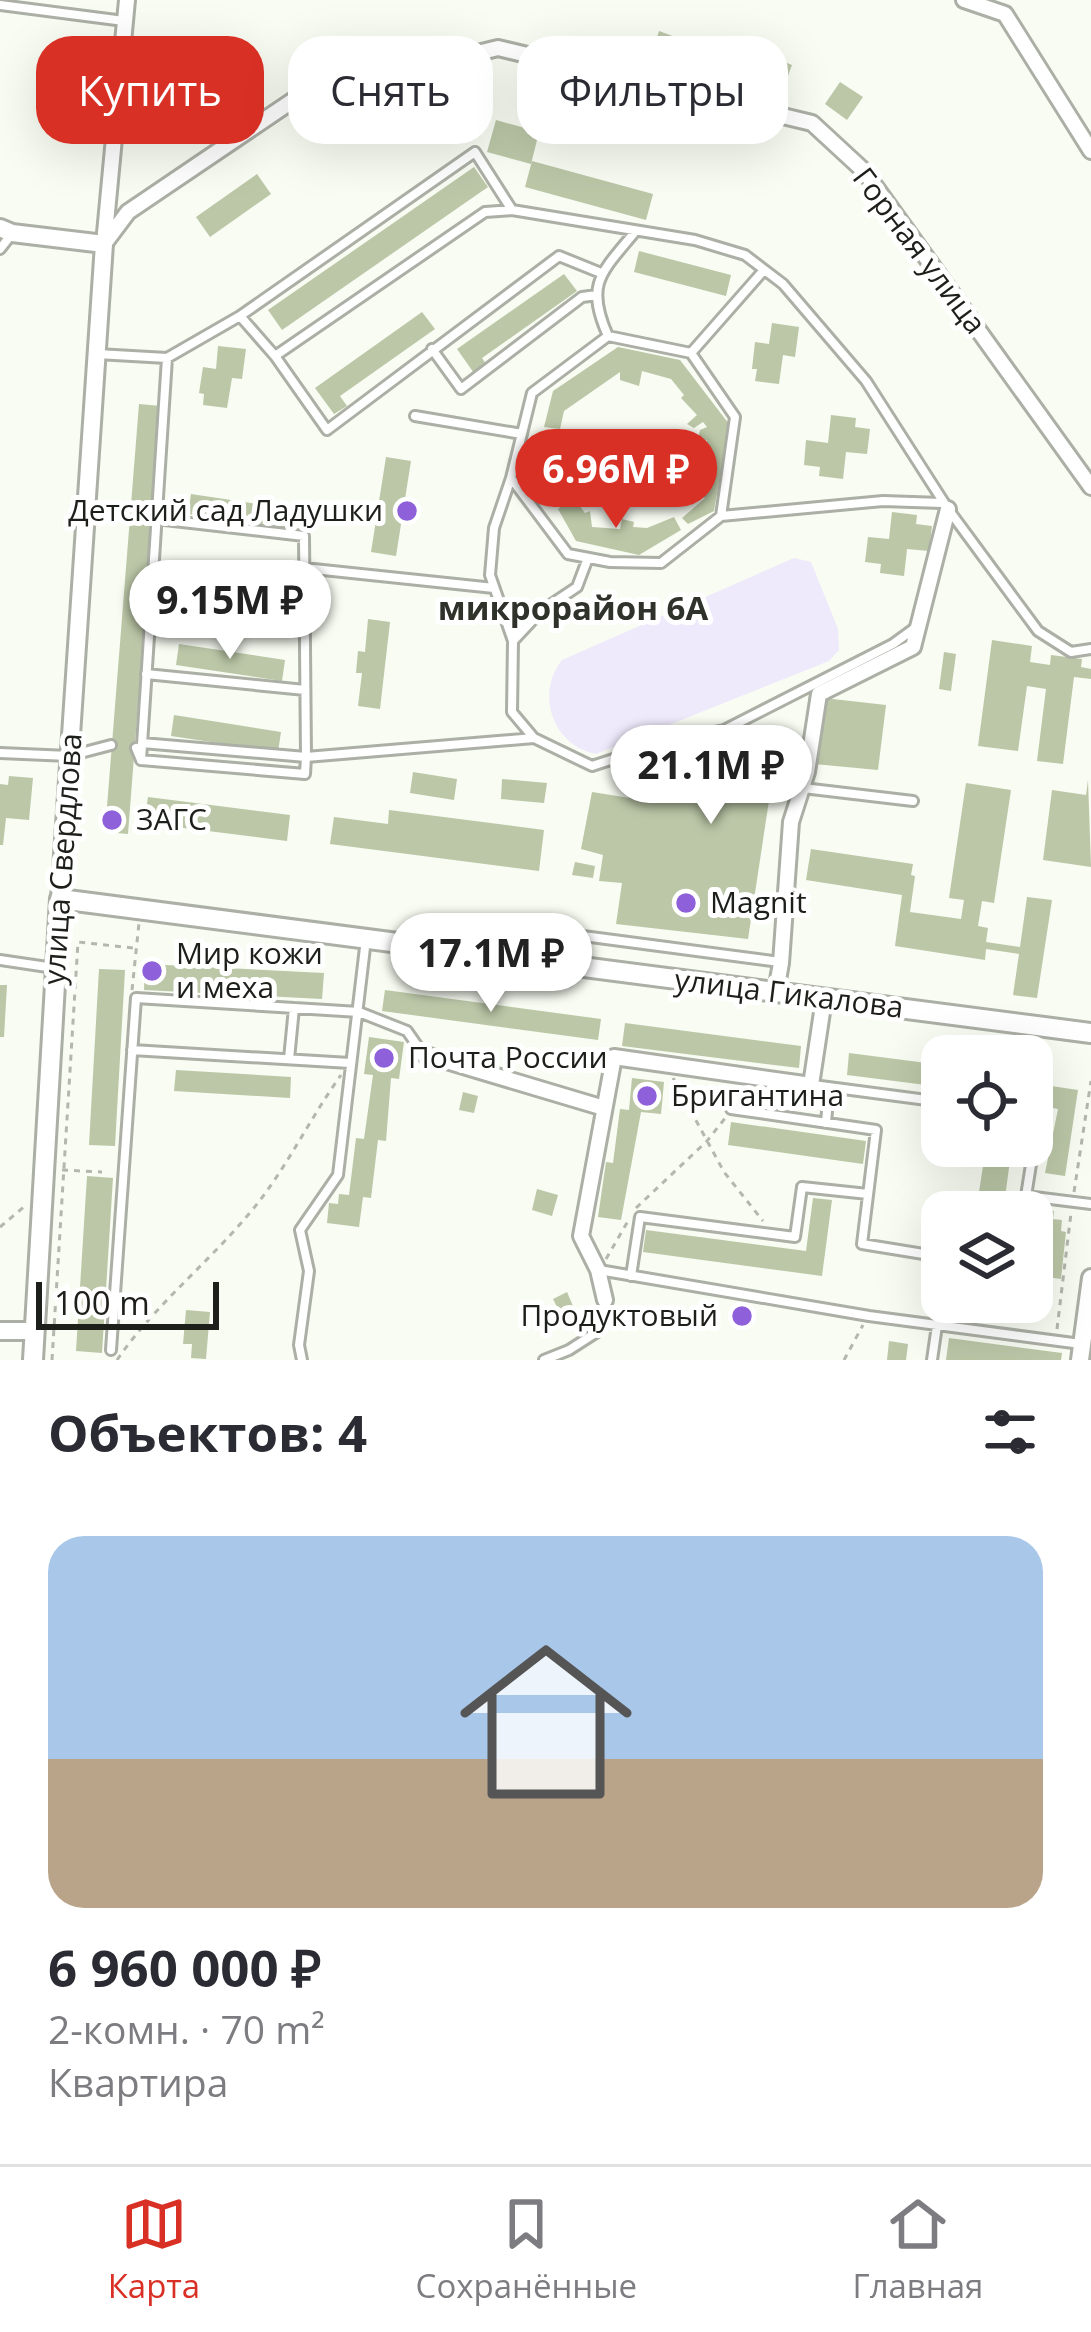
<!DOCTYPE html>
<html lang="ru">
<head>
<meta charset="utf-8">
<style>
  body { margin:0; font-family:"Open Sans",sans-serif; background:#f7f7f7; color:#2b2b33; height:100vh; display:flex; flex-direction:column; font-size:45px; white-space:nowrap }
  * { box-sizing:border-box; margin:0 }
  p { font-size:39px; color:#7c7c81 }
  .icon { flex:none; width:66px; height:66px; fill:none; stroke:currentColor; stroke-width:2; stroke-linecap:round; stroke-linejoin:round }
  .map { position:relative; height:1360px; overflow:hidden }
  .side { display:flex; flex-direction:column; background:#fff; flex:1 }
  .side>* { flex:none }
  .banner { position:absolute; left:36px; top:36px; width:1020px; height:108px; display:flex; gap:24px }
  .controls { position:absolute; left:921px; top:1035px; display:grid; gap:24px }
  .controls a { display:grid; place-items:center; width:132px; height:132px; border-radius:24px; background:#fff; box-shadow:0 12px 48px #0002; font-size:60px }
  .scale { position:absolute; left:36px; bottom:30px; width:183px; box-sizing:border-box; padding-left:12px; border:6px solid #1d1f1b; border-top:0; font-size:33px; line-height:42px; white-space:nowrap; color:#1d1f1b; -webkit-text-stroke:9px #fff; paint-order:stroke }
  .price { position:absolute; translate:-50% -102px; padding:0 27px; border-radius:42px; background:#fff; color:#222; font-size:39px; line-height:78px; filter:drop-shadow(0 3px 6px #0008) }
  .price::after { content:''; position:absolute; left:50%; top:72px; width:36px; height:27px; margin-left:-18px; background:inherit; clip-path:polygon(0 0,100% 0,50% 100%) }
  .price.selected { background:#d93025; color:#fff }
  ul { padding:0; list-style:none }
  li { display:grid; align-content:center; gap:24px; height:636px; padding:0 48px }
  li span { display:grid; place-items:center; height:372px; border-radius:36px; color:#555 }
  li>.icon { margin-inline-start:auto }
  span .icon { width:216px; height:216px; fill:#fffc; stroke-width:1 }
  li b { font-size:51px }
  h2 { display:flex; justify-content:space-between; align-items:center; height:144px; padding:0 48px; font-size:51px }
  .chip { padding:0 42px; border-radius:36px; background:#fff; box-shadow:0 12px 48px #0002; font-size:42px; line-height:108px }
  .chip.selected { background:#d93025; color:#fff }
  .tab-bar { display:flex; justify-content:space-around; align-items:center; height:168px; border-top:3px solid #e1e1e2; background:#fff; font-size:33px; color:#7c7c81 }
  .tab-bar a { display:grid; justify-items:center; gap:6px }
  .tab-bar .selected { color:#d93025 }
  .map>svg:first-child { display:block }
</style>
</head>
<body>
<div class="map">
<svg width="1091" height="1360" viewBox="0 0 1091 1360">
  <rect width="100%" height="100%" fill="#f8fcf2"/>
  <path fill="#eee9fb" d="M794 558 811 562 838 629 839 650 829 661 596 754C553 746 535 694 562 660Z"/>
  <path fill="#bbc7a7" d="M659 31 686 41 680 59 653 50Z
    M713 45 739 53 733 73 707 64Z
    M241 54 255 83 217 102 203 72Z
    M772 57 792 65 782 92 761 83Z
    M840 82 863 97 847 120 825 104Z
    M496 120 539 132 531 164 487 152Z
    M532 161 653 194 646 220 525 187Z
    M474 167 488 187 282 330 268 310Z
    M257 174 271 194 210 237 196 217Z
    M639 251 731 275 726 296 634 272Z
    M564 274 577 291 482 358 488 367 476 376 457 349Z
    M422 312 435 329 340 396 347 406 334 414 315 388Z
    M772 323 799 327 795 357 783 355 779 384 755 381 757 369H752L755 342 769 344Z
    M218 346 246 349 242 379 232 378 227 408 203 405 204 394 199 393 203 367 216 369Z
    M618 347 680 360 729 424 714 511 688 524 682 518 705 498 700 496 707 440 698 439 700 430 707 427 703 422 694 428 687 424 697 415 681 398 684 395 671 379 642 371 639 386 620 380V372L564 411 560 429 544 427 553 391Z
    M139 404 161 406 128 834 105 832Z
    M831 415 856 418 855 427 870 429 867 454 846 452 843 479 819 476 820 467 804 465 806 440 828 443Z
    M538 437 557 441 552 464 564 488 548 495 531 471Z
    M386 457 411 461 396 556 371 552Z
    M191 494 298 510 294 531 188 514Z
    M573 497 585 513 590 511 592 527 620 529 622 519 634 522 633 527 647 528 674 517 681 530 639 555 576 541 558 509Z
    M892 512 917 515 916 524 932 526 929 551 907 549 904 576 880 573 881 564 865 562 868 537 889 539Z
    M181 569 288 585 284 605 178 589Z
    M368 619 390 622 380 709 358 706 362 673H356L358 651 365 652Z
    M992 640 1032 646 1030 662 1050 665 1051 655 1082 659 1081 667 1091 669V679L1074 677 1063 764 1037 761 1046 689 1027 686 1018 751 978 746Z
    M179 644 285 660 282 681 176 665Z
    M944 652 956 654 951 691 939 689Z
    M824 698 886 705 878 770 814 764 816 747 789 745 785 774H773L748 939 616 924 622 883 599 881 603 855 581 849 592 792 636 799 642 762 743 772 750 733 817 739Z
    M174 715 281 732 278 752 171 736Z
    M413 772 457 779 454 800 410 793Z
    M9 776 33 778 29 820 6 818 3 845H0V784L8 785Z
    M502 779 547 783 544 803 501 799Z
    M1088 780 1091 867 1043 860 1052 790 1086 795Z
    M966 783 1011 790 994 903 982 901 978 926 988 928 986 942 1020 947 1027 897 1052 900 1037 998 1013 995 1019 954 986 949 985 960 895 946 902 895 806 880 811 849 913 864 911 875 915 876 910 912 961 919 964 900 949 898Z
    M148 797 290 815 287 841 144 823Z
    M389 810 544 830 539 871 330 844 334 817 388 824Z
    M575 862 595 866 593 878 572 875Z
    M145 964 324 973 322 999 144 990Z
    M99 969 125 970 115 1146 89 1145Z
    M0 985H7L4 1037H0Z
    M385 990 601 1019 598 1040 382 1011Z
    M625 1023 801 1046 799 1068 622 1046Z
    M369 1037 404 1042 399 1079 391 1078 386 1141 378 1140 371 1198 363 1197 359 1227 327 1223 329 1203 338 1204 339 1194 349 1195 356 1138 364 1139 373 1075 364 1074Z
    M849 1053 942 1065V1087L847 1075Z
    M176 1070 291 1077 290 1098 174 1091Z
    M1032 1076 1048 1078 1045 1100 1032 1098Z
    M632 1078 664 1082 661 1114 641 1112 621 1220 598 1217 606 1162 613 1163 620 1109 629 1110Z
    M1051 1086 1078 1090 1065 1176 1045 1173 1058 1109 1047 1107Z
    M463 1092 478 1096 474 1113 459 1110Z
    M731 1122 866 1141 863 1164 728 1145Z
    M986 1146H1012L1003 1212H976Z
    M87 1176 113 1178 102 1353 76 1351Z
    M537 1189 558 1195 552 1216 532 1210Z
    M813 1198 832 1200 822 1276 643 1252 646 1230 806 1251Z
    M1032 1208 1054 1211 1053 1219 1062 1220 1061 1231 1066 1232 1061 1279 1038 1276 1035 1300 1032 1269H1038L1042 1237 1038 1236 1039 1223 1032 1222Z
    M567 1292 576 1313 563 1319 553 1299Z
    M735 1307 751 1310 749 1324 733 1321Z
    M186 1310 210 1312 206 1359 191 1358 192 1344H183Z
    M949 1338 1062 1353 1061 1360H946Z
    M889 1341 908 1344 906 1360H887Z"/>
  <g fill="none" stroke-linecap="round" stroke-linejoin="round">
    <defs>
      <path id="service" d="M0 5 124 21
        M0 249 11 235
        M240 316 475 152 512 210
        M608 336C585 284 601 273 634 233
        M432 349 461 389 582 297 597 295
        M691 353 764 270
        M97 354 167 358 240 316 275 356 327 430 559 256 601 273
        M275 356 485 212 512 210 695 240 745 255 783 284 866 381 948 509 1038 631 1071 652 1091 649
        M415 416 522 434
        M511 478 494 528 490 575 513 641
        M721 516 735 417 691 353 608 336 532 393 511 478 568 554 610 562 661 563 721 516 883 501 942 503
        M304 568 494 588
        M151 595 304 613
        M146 674 305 690
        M533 737 512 712 513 641 541 611 577 587 588 558
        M142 743 306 757 304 536 156 519
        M136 748 141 760 167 358
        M0 753 69 756 111 745
        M141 760 305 774 306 757 534 738 592 766 672 740 724 730 893 644 915 628
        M803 788 913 801
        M519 954 568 934 780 962
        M0 960 54 968
        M132 1050 350 1063
        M289 1059 294 1008
        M813 1085 942 1102
        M731 1109 876 1130 862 1244 942 1257
        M826 1123 829 1087
        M1026 1196 1039 1114 1032 1113
        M1023 1212 1026 1196 1091 1204
        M599 1270 869 1316 1081 1344
        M631 1276 640 1217 795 1237 802 1187 868 1194
        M111 1350 136 998 359 1012 407 1031 423 1054
        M302 1360 299 1345 309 1271 300 1230 338 1175 366 939
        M544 1360 569 1350 597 1332 605 1301
        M932 1360 942 1291"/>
      <path id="minor" d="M964 0 1005 14 1091 151
        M104 244 128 212 298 97 498 48 812 123 864 171 1091 487
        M104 244 127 0
        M776 991 781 963 791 822 807 772 819 694 913 647 948 509
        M423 1054 604 1108
        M605 1300 598 1270 581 1236 614 1057 811 1085 824 999"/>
      <path id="tertiary" d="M0 228 12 233 104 244 60 899
        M0 1331H35
        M1080 1360 1091 1278"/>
      <path id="secondary" d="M33 1360 60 899 1091 1033"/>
    </defs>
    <use href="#service" stroke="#abafa5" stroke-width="14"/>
    <use href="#minor" stroke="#abafa5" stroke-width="20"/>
    <use href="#tertiary" stroke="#abafa5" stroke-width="22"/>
    <use href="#secondary" stroke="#abafa5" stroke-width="24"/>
    <path stroke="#b3b7af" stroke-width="3" stroke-dasharray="6 6" stroke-linecap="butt" d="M132 990 139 923
      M673 1078 724 1172 763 1221
      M62 1170 102 1172
      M1074 1192 1091 1081
      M636 1208 707 1141 726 1117
      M0 1227 25 1206
      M606 1259 628 1221
      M1057 1329 1071 1213
      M52 1360 78 942 133 948
      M117 1360C154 1306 206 1265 248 1215 285 1172 308 1121 341 1075
      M844 1360 863 1325"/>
    <use href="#service" stroke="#fff" stroke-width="8"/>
    <use href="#minor" stroke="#fff" stroke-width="14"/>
    <use href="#tertiary" stroke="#fff" stroke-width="16"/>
    <use href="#secondary" stroke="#fff" stroke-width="18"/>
  </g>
  <g fill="#8e61db" stroke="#fff" stroke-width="4.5">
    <circle cx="407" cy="511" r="12"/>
    <circle cx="112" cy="820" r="12"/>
    <circle cx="686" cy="903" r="12"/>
    <circle cx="152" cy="971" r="12"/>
    <circle cx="384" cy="1058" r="12"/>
    <circle cx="647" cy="1096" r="12"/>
    <circle cx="742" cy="1316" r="12"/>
  </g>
  <g text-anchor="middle" stroke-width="10" stroke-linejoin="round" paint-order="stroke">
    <g font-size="30" fill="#1d1f1b" stroke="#fff">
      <text transform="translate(919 251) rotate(53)" y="10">Горная улица</text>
      <text transform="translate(63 859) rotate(-86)" y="10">улица Свердлова</text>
      <text transform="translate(789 994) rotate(7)" y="10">улица Гикалова</text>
    </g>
    <g font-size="30" fill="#1d1f1b" stroke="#fff" text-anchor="start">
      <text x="383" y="521" text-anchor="end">Детский сад Ладушки</text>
      <text x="136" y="830">ЗАГС</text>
      <text x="710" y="913">Magnit</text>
      <text x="176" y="964">Мир кожи<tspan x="176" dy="34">и меха</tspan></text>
      <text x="408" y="1068">Почта России</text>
      <text x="671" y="1106">Бригантина</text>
      <text x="718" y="1326" text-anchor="end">Продуктовый</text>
    </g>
    <g font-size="33" font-weight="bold" fill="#2f322a" stroke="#fff">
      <text x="573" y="620">микрорайон 6А</text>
    </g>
  </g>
</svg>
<div class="controls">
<a><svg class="icon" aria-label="locate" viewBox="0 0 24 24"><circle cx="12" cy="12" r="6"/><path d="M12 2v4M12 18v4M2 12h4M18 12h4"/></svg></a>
<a><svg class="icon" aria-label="layers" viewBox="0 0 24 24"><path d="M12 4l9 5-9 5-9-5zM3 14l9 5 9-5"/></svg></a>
</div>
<div class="scale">100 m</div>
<b class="price selected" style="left:616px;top:531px">6.96M ₽</b>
<b class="price" style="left:230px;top:662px">9.15M ₽</b>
<b class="price" style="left:711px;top:827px">21.1M ₽</b>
<b class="price" style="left:491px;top:1015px">17.1M ₽</b>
<div class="banner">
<a class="chip selected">Купить</a>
<a class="chip">Снять</a>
<a class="chip">Фильтры</a>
</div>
</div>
<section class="side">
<h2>Объектов: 4<svg class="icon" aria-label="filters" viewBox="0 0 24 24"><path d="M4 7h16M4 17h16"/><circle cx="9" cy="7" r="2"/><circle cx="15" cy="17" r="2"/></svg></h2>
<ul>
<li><span style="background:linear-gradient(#a9c7e8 60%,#b9a48a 0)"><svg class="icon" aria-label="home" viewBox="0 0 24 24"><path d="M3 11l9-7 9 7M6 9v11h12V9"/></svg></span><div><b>6 960 000 ₽</b><p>2-комн. · 70 m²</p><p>Квартира</p></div></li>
</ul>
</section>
<nav class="tab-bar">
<a class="selected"><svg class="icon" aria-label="map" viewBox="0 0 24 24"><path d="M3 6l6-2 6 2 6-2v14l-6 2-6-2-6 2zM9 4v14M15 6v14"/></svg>Карта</a>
<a><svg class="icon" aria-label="saved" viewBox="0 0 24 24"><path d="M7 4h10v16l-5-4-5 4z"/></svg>Сохранённые</a>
<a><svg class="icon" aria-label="home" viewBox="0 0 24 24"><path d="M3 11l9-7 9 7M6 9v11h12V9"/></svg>Главная</a>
</nav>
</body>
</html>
